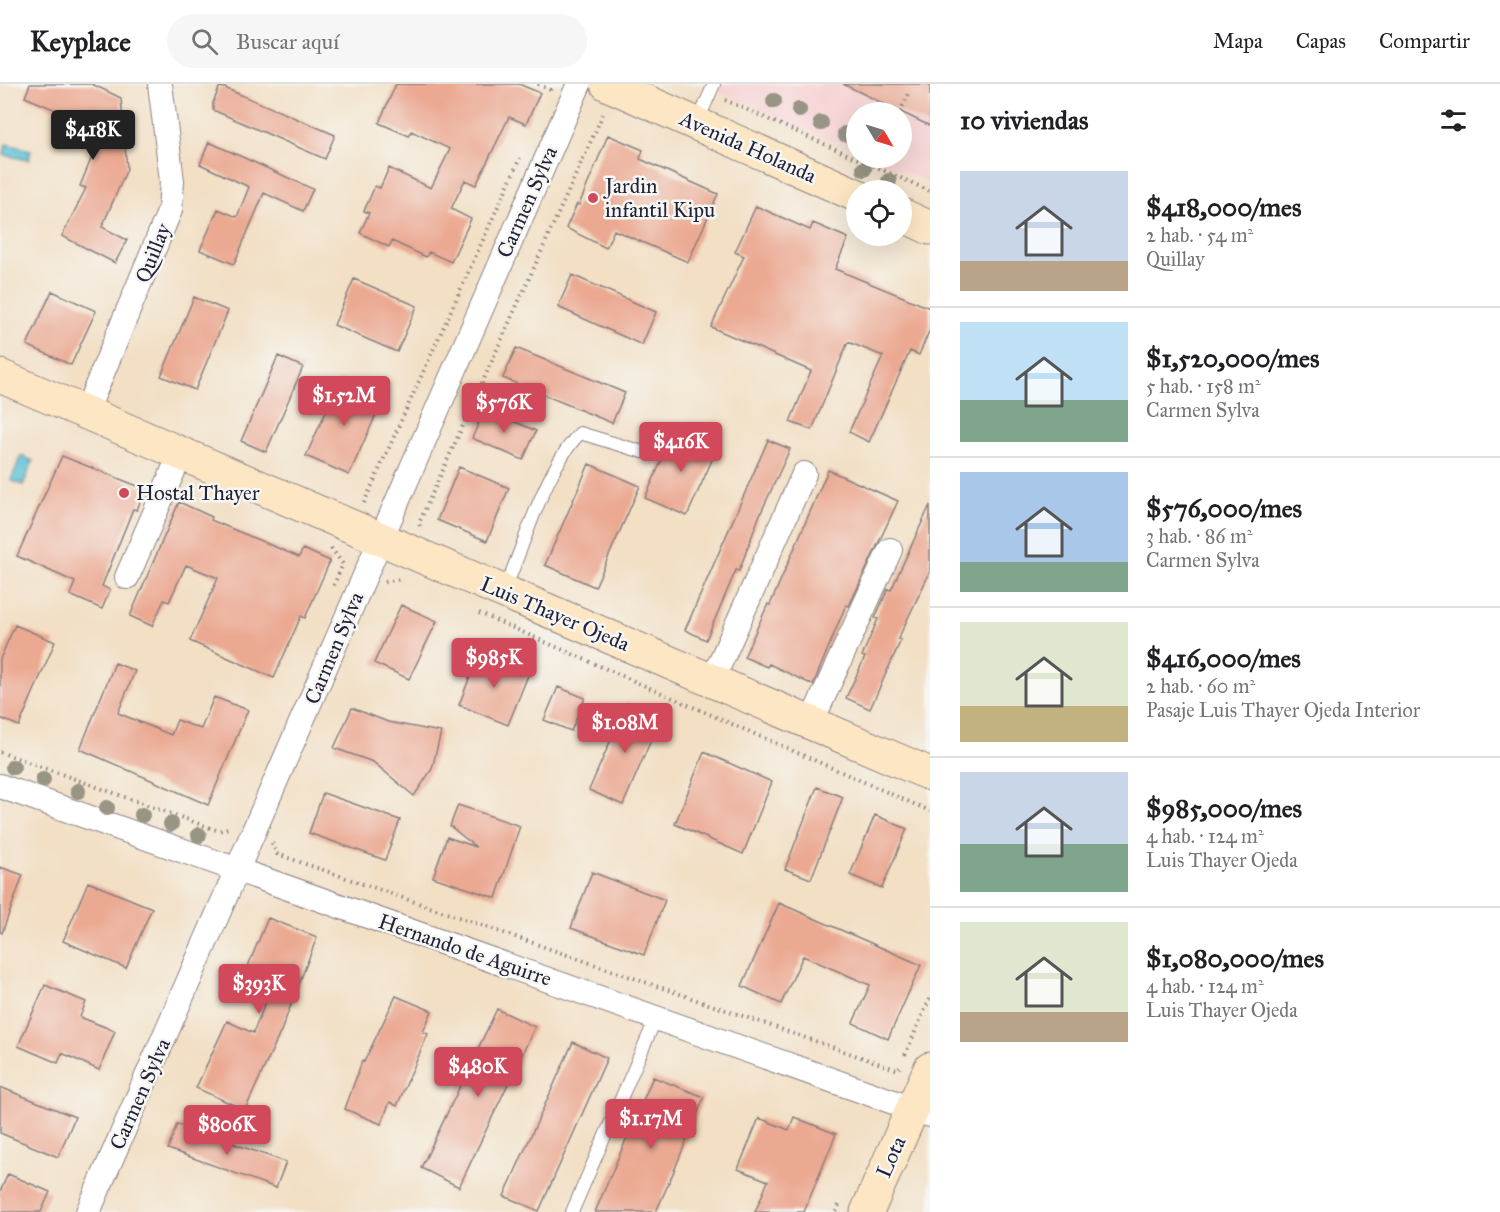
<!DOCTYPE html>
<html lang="es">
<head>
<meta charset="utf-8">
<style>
  body { margin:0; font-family:"IM FELL Great Primer",serif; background:#f6f6f6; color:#202124; height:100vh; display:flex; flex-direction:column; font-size:22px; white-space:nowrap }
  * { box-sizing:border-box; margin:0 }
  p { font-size:20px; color:#757577 }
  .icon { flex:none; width:33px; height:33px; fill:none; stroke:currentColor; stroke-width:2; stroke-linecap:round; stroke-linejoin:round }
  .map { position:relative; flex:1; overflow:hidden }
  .side { display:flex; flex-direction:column; background:#fff; width:570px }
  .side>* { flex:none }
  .needle { width:39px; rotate:128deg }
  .fabs { position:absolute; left:846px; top:18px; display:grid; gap:12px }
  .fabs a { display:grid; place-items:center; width:66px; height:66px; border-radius:50%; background:#fff; box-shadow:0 6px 24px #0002; font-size:30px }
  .price { position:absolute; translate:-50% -51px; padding:0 14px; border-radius:6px; background:#d1495b; color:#fff; font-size:20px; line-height:39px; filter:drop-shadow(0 2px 3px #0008) }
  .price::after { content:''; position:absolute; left:50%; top:36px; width:18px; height:14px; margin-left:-9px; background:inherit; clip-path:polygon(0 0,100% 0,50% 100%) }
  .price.selected { background:#222; color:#fff }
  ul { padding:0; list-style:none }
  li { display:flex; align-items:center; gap:18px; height:150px; padding:0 30px }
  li+li { border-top:2px solid #e0e0e0 }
  li span { display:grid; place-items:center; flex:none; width:168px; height:120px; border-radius:0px; color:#555 }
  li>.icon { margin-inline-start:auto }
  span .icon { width:72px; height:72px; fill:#fffc; stroke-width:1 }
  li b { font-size:26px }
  h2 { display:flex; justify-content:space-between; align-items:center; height:72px; padding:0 30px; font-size:26px }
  header { display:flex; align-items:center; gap:36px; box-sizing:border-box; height:84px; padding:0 30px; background:#fff; border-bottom:2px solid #e0e0e0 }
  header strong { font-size:28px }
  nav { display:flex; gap:33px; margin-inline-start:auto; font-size:21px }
  .search { width:420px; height:54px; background:#f6f6f6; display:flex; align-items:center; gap:15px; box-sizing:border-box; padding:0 21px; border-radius:33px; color:#757577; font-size:22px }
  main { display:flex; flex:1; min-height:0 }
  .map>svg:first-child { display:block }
</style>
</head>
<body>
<header>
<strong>Keyplace</strong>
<div class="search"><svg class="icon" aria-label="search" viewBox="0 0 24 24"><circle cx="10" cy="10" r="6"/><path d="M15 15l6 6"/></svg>Buscar aquí</div>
<nav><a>Mapa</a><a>Capas</a><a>Compartir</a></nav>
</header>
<main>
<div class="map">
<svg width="930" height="1128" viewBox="0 0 930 1128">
  <rect width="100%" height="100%" fill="#f6f6f2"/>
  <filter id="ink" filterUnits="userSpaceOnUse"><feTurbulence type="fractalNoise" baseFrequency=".0167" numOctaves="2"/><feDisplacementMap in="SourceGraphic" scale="12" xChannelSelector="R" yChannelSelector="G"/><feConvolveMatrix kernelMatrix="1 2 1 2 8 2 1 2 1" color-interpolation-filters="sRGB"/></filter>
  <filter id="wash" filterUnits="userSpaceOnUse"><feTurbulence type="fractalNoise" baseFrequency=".008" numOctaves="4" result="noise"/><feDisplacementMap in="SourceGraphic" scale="24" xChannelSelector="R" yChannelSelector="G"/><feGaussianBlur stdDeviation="1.35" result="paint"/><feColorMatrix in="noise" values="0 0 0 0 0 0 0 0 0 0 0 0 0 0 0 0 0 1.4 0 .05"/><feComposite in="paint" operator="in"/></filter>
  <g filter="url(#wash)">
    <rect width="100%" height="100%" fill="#f2dfc4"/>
    <path fill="#f7cfd2" d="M700 0H930V99L871 74H902V28H856V67Z"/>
    <path fill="#58c0d5" stroke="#3d7188" stroke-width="1.5" d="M6 60 31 66 29 76 4 71Z
      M21 372 33 377 23 401 11 396Z"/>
    <g id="blocks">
      <path fill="#eba992" d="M30 0H92L121 14 127 85 102 143 127 156 115 179 62 152 86 104 80 102 103 46 25 13Z
        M396 0H519L540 9 526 40 509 33 476 101 465 96 451 125 471 135 451 178 429 168 426 173 392 157 389 163 360 149 369 129 364 127 375 102 380 104 389 84 431 104 450 65 411 47 409 52 379 39Z
        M843 0H930V42Z
        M220 2 335 51 325 75 213 26V19Z
        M608 51 643 66 640 75 718 110 688 178 614 146 606 164 566 144 577 120 579 121Z
        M209 58 313 105 303 127 264 109 234 180 200 166 218 125 237 133 249 103 200 80Z
        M756 122 810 146 813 139 848 154 835 185 930 224V245L919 271 910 267 869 358 849 348 883 272 848 258 812 346 790 338 811 287 711 243 744 172 735 168Z
        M572 191 656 228 642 261 558 223Z
        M354 195 417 222 397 268 334 241Z
        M52 207 96 227 71 281 27 261Z
        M194 213 228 227 195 306 161 292Z
        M516 264 625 309 612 339 503 294Z
        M278 272 303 283 266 368 241 357Z
        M340 296 383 315 349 391 306 372Z
        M485 325 536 347 523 376 472 354Z
        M675 346 717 365 687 432 645 414Z
        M768 356 790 365 759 433 739 487 736 486 706 556 685 546Z
        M62 372 145 405 137 426 133 425 102 502 110 506 102 525 70 511 75 498 17 472Z
        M589 380 640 402 595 503 545 481Z
        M459 383 509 404 487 457 437 436Z
        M828 386 898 417 849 522 846 521 813 601 769 580 767 583 744 573 768 520 770 521Z
        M179 418 212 433 211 436 299 473 303 465 330 477 305 534 301 532 274 594 190 557 218 494 186 481 169 518 164 516 152 542 130 532Z
        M930 421V488L898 555 901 556 870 625 846 614 865 573 862 572 878 535 875 534 888 505 891 506Z
        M401 521 437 537 409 595 374 579Z
        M15 541 55 558 19 642 0 634V575Z
        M479 569 529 589 508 641 459 621Z
        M115 579 135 587 118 629 171 651 177 636 201 645 214 613 248 626 208 721 80 665Z
        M558 603 585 614 571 647 544 636Z
        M627 619 661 633 623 721 589 706Z
        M352 624 388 638 441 648 432 685 414 712 373 678 334 664Z
        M704 668 772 698 743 770 675 740Z
        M817 703 843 713 811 795 785 785Z
        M323 709 400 736 385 776 309 749Z
        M458 721 520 742 496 814 433 793 447 753 476 763 450 742Z
        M875 731 907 745 882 804 850 791Z
        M0 783 23 791 2 849 0 848Z
        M592 788 665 816 644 871 571 844Z
        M88 798 152 824 126 884 63 857Z
        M779 819 921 881 888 955 853 939 870 901 803 872 781 920 742 902Z
        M268 834 317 853 281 947 245 1026 196 1004 227 937 253 949 271 905 243 894Z
        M45 901 86 918 80 933 115 947 99 986 62 969 58 979 18 962Z
        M396 912 432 927 423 948 428 950 397 1022 390 1018 381 1040 345 1025 362 977 364 978Z
        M497 925 535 943 459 1103 421 1084Z
        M573 958 607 974 539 1127 504 1112Z
        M653 993 704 1013 674 1087 656 1128H595Z
        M0 1003 75 1033 58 1073 0 1049Z
        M794 1033 836 1050 804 1128H755L768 1097 738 1085 759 1034 789 1046Z
        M177 1040 286 1078 276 1104 168 1065Z
        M8 1090 50 1108 41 1128H0V1108Z"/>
    </g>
  </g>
  <g filter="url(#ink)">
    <use href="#blocks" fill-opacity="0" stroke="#8a8080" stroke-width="1.5"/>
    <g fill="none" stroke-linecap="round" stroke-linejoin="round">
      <defs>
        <path id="lane" d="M697 39 714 0
          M504 507C525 459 545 385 580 349L643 368
          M572 1128 656 934"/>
        <path id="street" d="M86 328 170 126 172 97 160 0
          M127 493 181 369
          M712 597 804 390
          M811 639 890 466
          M0 702 930 1031
          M88 1128 579 0"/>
        <path id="secondary" d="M607 0 856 111
          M902 131 930 144
          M0 292 930 690
          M867 1128 930 985"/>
      </defs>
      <use href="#lane" stroke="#8a8080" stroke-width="14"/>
      <use href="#street" stroke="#8a8080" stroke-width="26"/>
      <use href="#secondary" stroke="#8a8080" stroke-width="35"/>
      <path stroke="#8a8080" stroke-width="4" stroke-dasharray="1.5 4.5" stroke-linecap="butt" d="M538 0 550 6 549 9
        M725 16 930 107
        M900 28 909 8
        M364 419 520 74
        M420 442 419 439 604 28
        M331 464 343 480 332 505
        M385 498 401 495
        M479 529 930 727
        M0 668 219 747 231 743
        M272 759 277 770 898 986 900 983
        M905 971 930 914
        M836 1128 840 1118"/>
      <use href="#lane" stroke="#fff" stroke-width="12"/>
      <use href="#street" stroke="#fff" stroke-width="24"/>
      <use href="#secondary" stroke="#fce6c4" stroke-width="33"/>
    </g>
    <g fill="#989584">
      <circle cx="774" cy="17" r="8"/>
      <circle cx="799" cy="26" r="8"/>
      <circle cx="821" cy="39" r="8"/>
      <circle cx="845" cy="50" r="8"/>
      <circle cx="864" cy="85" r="8"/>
      <circle cx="889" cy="97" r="8"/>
      <circle cx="13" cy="683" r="8"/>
      <circle cx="43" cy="696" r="8"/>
      <circle cx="78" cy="707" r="8"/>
      <circle cx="107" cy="724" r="8"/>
      <circle cx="142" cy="731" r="8"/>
      <circle cx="171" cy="740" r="8"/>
      <circle cx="199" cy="751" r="8"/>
    </g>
  </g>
  <g fill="#d1495b" stroke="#f6f6f2" stroke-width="2">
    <circle cx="593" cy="114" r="6"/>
    <circle cx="124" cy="409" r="6"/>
  </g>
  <g text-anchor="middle" stroke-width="5" stroke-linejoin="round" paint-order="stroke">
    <g font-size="21" fill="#22223b" stroke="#f6f6f2">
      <text transform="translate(748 63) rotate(24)" y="7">Avenida Holanda</text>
      <text transform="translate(527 118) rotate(-66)" y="7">Carmen Sylva</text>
      <text transform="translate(153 169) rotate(-68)" y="7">Quillay</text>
      <text transform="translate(555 530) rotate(23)" y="7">Luis Thayer Ojeda</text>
      <text transform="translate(334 564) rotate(-67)" y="7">Carmen Sylva</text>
      <text transform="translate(465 866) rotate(19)" y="7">Hernando de Aguirre</text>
      <text transform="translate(140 1010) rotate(-66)" y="7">Carmen Sylva</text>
      <text transform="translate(891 1073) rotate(-66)" y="7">Lota</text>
    </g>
    <g font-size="21" fill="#22223b" stroke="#f6f6f2" text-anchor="start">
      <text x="605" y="109">Jardin<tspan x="605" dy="24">infantil Kipu</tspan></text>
      <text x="136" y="416">Hostal Thayer</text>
    </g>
  </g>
</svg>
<div class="fabs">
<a><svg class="needle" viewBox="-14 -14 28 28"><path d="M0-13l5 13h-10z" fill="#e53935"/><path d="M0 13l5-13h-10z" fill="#757577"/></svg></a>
<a><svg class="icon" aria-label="locate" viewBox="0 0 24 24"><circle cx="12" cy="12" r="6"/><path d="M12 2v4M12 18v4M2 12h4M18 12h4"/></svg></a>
</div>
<b class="price selected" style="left:93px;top:77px">$418K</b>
<b class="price" style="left:344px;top:343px">$1.52M</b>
<b class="price" style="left:504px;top:350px">$576K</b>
<b class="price" style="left:681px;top:389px">$416K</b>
<b class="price" style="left:494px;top:605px">$985K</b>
<b class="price" style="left:625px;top:670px">$1.08M</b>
<b class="price" style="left:259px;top:931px">$393K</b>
<b class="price" style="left:478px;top:1014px">$480K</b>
<b class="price" style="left:651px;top:1066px">$1.17M</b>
<b class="price" style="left:227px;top:1072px">$806K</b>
</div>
<section class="side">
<h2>10 viviendas<svg class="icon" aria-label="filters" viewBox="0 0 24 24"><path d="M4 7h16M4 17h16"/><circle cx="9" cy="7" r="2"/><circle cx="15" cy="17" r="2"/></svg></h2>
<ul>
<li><span style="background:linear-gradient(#c9d6e8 75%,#b9a48a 0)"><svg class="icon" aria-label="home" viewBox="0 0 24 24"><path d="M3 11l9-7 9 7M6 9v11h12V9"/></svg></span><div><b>$418,000/mes</b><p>2 hab. · 54 m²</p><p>Quillay</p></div></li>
<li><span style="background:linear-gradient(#bfe0f5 65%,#7fa58c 0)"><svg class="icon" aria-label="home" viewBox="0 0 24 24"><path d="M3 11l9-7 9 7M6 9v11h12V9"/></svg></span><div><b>$1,520,000/mes</b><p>5 hab. · 158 m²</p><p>Carmen Sylva</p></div></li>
<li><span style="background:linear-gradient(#a9c7e8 75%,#7fa58c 0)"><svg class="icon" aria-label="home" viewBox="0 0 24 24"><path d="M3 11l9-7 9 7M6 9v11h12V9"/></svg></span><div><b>$576,000/mes</b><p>3 hab. · 86 m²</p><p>Carmen Sylva</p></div></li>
<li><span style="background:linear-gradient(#dfe7d0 70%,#c2b280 0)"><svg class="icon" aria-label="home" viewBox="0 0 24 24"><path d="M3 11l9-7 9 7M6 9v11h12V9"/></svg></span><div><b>$416,000/mes</b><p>2 hab. · 60 m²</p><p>Pasaje Luis Thayer Ojeda Interior</p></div></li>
<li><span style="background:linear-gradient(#c9d6e8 60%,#7fa58c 0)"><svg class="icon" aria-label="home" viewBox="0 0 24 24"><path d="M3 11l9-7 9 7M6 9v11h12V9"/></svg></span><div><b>$985,000/mes</b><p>4 hab. · 124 m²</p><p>Luis Thayer Ojeda</p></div></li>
<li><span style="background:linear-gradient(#dfe7d0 75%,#b9a48a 0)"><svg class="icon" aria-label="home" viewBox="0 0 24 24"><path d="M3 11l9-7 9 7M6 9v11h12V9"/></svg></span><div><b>$1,080,000/mes</b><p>4 hab. · 124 m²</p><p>Luis Thayer Ojeda</p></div></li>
</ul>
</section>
</main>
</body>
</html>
